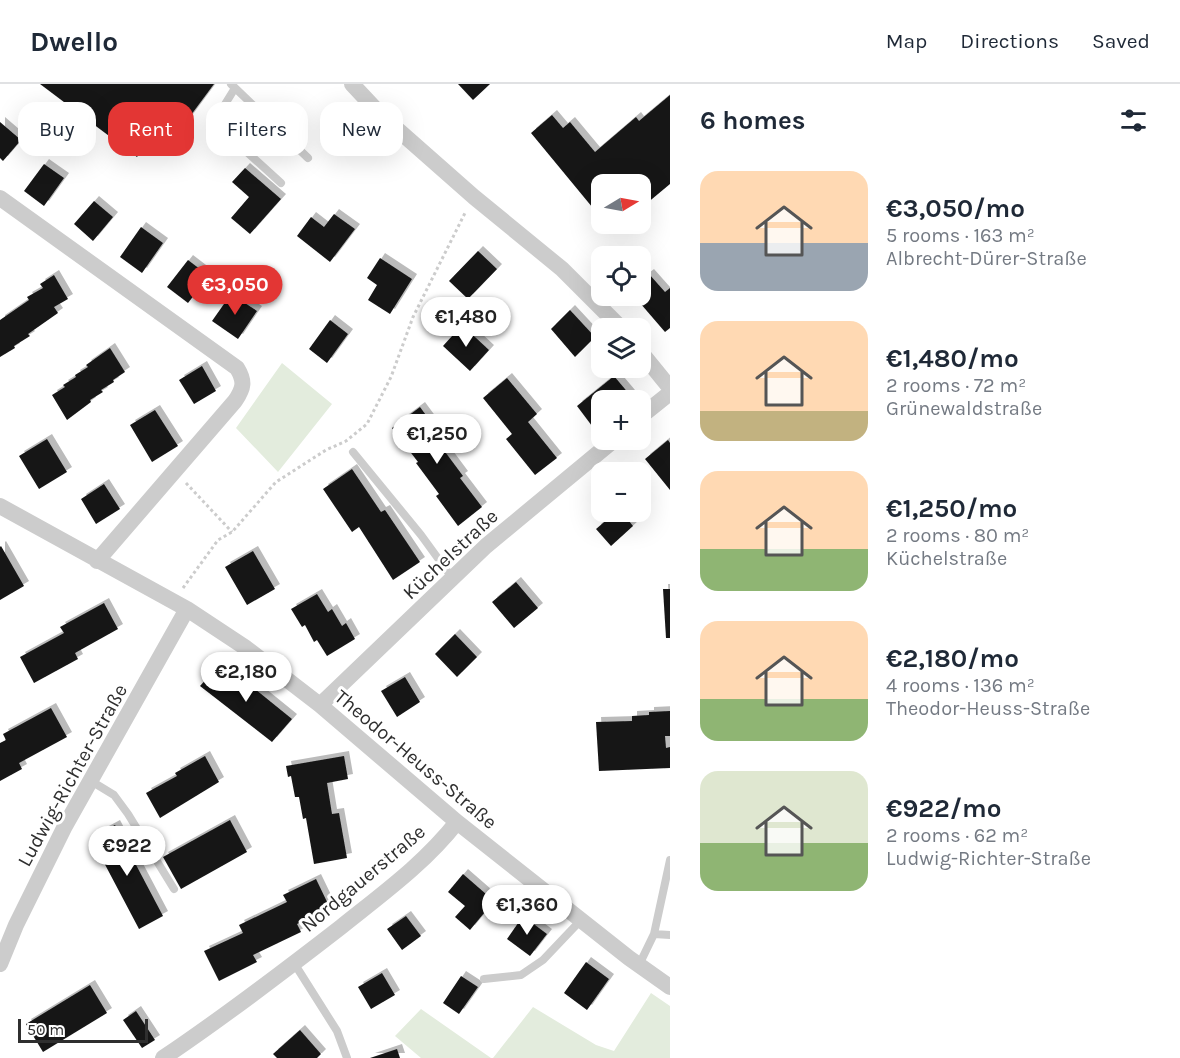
<!DOCTYPE html>
<html lang="en">
<head>
<meta charset="utf-8">
<style>
  body { margin:0; font-family:Karla,sans-serif; background:#f2f2f3; color:#1f2937; height:100vh; display:flex; flex-direction:column; font-size:22px; white-space:nowrap }
  * { box-sizing:border-box; margin:0 }
  p { font-size:20px; color:#747a83 }
  .icon { flex:none; width:33px; height:33px; fill:none; stroke:currentColor; stroke-width:2; stroke-linecap:round; stroke-linejoin:round }
  .map { position:relative; flex:1; overflow:hidden }
  .panel { display:flex; flex-direction:column; background:#fff; width:510px }
  .panel>* { flex:none }
  .top-card { position:absolute; left:18px; top:18px; width:561px; height:54px; display:flex; gap:12px }
  .needle { width:39px; rotate:80deg }
  .controls { position:absolute; left:591px; top:90px; display:grid; gap:12px }
  .controls a { display:grid; place-items:center; width:60px; height:60px; border-radius:12px; background:#fff; box-shadow:0 6px 24px #0002; font-size:30px }
  .scale { position:absolute; left:18px; bottom:15px; width:130px; box-sizing:border-box; padding-left:6px; border:3px solid #2f2f2f; border-top:0; font-size:16px; line-height:21px; white-space:nowrap; color:#2f2f2f; -webkit-text-stroke:4px #fff; paint-order:stroke }
  .price { position:absolute; translate:-50% -51px; padding:0 14px; border-radius:21px; background:#fff; color:#222; font-size:20px; line-height:39px; filter:drop-shadow(0 2px 3px #0008) }
  .price::after { content:''; position:absolute; left:50%; top:36px; width:18px; height:14px; margin-left:-9px; background:inherit; clip-path:polygon(0 0,100% 0,50% 100%) }
  .price.active { background:#e33634; color:#fff }
  ul { padding:0; list-style:none }
  li { display:flex; align-items:center; gap:18px; height:150px; padding:0 30px }
  li span { display:grid; place-items:center; flex:none; width:168px; height:120px; border-radius:18px; color:#555 }
  li>.icon { margin-inline-start:auto }
  span .icon { width:72px; height:72px; fill:#fffc; stroke-width:1 }
  li b { font-size:26px }
  h2 { display:flex; justify-content:space-between; align-items:center; height:72px; padding:0 30px; font-size:26px }
  .tag { padding:0 21px; border-radius:18px; background:#fff; box-shadow:0 6px 24px #0002; font-size:21px; line-height:54px }
  .tag.active { background:#e33634; color:#fff }
  header { display:flex; align-items:center; gap:36px; box-sizing:border-box; height:84px; padding:0 30px; background:#fff; border-bottom:2px solid #e0e1e3 }
  header strong { font-size:28px }
  nav { display:flex; gap:33px; margin-inline-start:auto; font-size:21px }
  main { display:flex; flex:1; min-height:0 }
  .map>svg:first-child { display:block }
</style>
</head>
<body>
<header>
<strong>Dwello</strong>
<nav><a>Map</a><a>Directions</a><a>Saved</a></nav>
</header>
<main>
<div class="map">
<svg width="670" height="974" viewBox="0 0 670 974">
  <defs>
    <filter id="shadow"><feDropShadow dx="5" dy="-5" stdDeviation="0" flood-color="#0004"/></filter>
  </defs>
  <rect width="100%" height="100%" fill="#fff"/>
  <path fill="#e3ecdd" d="M282 279 332 320 278 388 236 344Z
    M651 909 670 922V974H493L533 923 596 961 614 967Z
    M421 925 491 974H421L395 952Z"/>
  <path fill="#161616" filter="url(#shadow)" d="M40 0H214L171 58 156 46 137 73Z
    M458 0H490L473 16Z
    M670 11V100L640 125V100H602V135L531 49 552 31 563 44 570 38 595 68 636 33 639 37Z
    M0 38 21 56 3 77 0 74Z
    M44 80 64 94 44 122 24 107Z
    M245 84 281 115 250 150 231 134 249 113 232 98Z
    M94 117 113 133 93 157 74 140Z
    M334 130 355 145 330 178 297 152 311 133 324 143Z
    M605 140H624L613 149Z
    M141 143 163 159 142 189 120 173Z
    M478 167 497 185 468 215 449 197Z
    M380 174 412 195 390 230 368 216 377 201 367 194Z
    M188 176 209 192 188 219 167 203Z
    M649 190 665 208 670 204V244L665 248 634 212H640V197Z
    M54 191 68 215 54 223 58 229 28 250 30 252 14 262 15 264 0 273V236L29 216 27 213 43 204 40 200Z
    M231 210 257 227 238 255 212 237Z
    M570 226 595 253 575 273 551 245Z
    M330 236 348 250 327 279 309 265Z
    M462 241 489 266 470 287 443 262Z
    M110 264 125 288 113 296 114 298 101 306 103 308 90 316 91 318 67 336 52 311 65 303 63 301 76 293 75 291 88 283 86 281Z
    M202 282 216 307 194 320 179 296Z
    M614 292 630 311 623 316H602V334L592 342 577 322Z
    M507 294 537 330 528 338 557 374 535 391 506 355 512 350 483 314Z
    M420 323 445 357 440 361 463 392 460 394 482 423 458 442 436 412 439 410 416 379 418 378 392 344Z
    M155 326 178 362 152 378 130 341Z
    M47 355 67 388 39 405 19 372Z
    M668 356 670 359V406L645 375Z
    M352 385 381 428 385 426 420 478 393 496 359 443 352 448 323 405Z
    M104 400 120 425 96 440 81 415Z
    M616 428H640L629 437 633 442 611 462 596 445Z
    M1 462 24 502 0 516V463Z
    M253 467 275 505 247 521 225 483Z
    M516 498 538 524 514 544 492 518Z
    M663 505H670V554H666Z
    M317 510 328 528 332 525 342 542 346 539 355 555 327 572 317 556 314 558 305 541 302 543 291 525Z
    M104 519 118 545 75 569 78 575 34 599 20 573 64 549 60 543Z
    M455 550 477 573 457 593 435 570Z
    M221 579 248 603 250 601 292 635 272 658 200 602Z
    M405 593 420 618 397 633 381 607Z
    M51 624 67 653 19 679 22 685 0 697V659L6 656 3 650Z
    M670 627V652H665L666 664 670 663V684L599 687 596 638 632 637V632L649 631V628Z
    M205 672 219 698 160 734 146 709 177 692 175 689Z
    M344 672 348 695 327 699 332 730 339 729 347 774 314 780 306 734 303 735 299 713H295L291 692 288 693 286 682Z
    M230 736 247 768 181 805 163 773Z
    M115 741 163 832 139 845 91 754Z
    M463 790 494 817 470 846 455 833 465 822 448 808Z
    M316 795 330 824 297 840 301 848 253 871 257 878 219 897 204 867 243 849 239 841 287 818 283 811Z
    M406 832 421 852 402 866 387 845Z
    M523 832 547 850 530 872 507 855Z
    M586 878 609 895 587 926 564 909Z
    M382 889 395 911 371 925 358 903Z
    M461 892 478 903 459 930 443 919Z
    M90 901 107 929 43 968 26 940Z
    M136 927 155 956 142 964 123 936Z
    M300 946 321 970 317 974H277L273 970Z
    M397 965 400 974H370Z"/>
  <g fill="none" stroke-linecap="round" stroke-linejoin="round">
    <path stroke="#ccc" stroke-width="3" stroke-dasharray="3 3" stroke-linecap="butt" d="M186 399 232 448
      M183 504 218 456 232 448 276 398 326 366 346 357 367 340 391 293 413 233 466 127"/>
    <path stroke="#ccc" stroke-width="8" d="M231 0 308 74
      M235 4 214 38 281 99
      M353 368 421 451 453 495
      M91 697 114 711 128 730 174 805
      M654 850 670 851
      M294 879 337 947 347 974
      M639 881 654 850 670 776
      M484 895 521 891 543 876 581 836"/>
    <path stroke="#ccc" stroke-width="16" d="M352 0 381 31 474 113 562 185 621 244
      M0 114 237 284C245 297 244 304 235 317L97 477
      M640 267 670 304
      M640 333 670 309
      M0 422 187 525 246 564 320 621 457 738 629 874 670 903
      M320 621 486 462 614 356
      M0 880 16 841 65 742 187 525
      M163 974C224 933 283 888 341 843 382 810 424 780 457 738"/>
  </g>
  <g text-anchor="middle" stroke-width="6" stroke-linejoin="round" paint-order="stroke">
    <g font-size="20" fill="#2f2f2f" stroke="#fff">
      <text transform="translate(450 470) rotate(-43)" y="7">Küchelstraße</text>
      <text transform="translate(416 675) rotate(40)" y="7">Theodor-Heuss-Straße</text>
      <text transform="translate(72 691) rotate(-61)" y="7">Ludwig-Richter-Straße</text>
      <text transform="translate(363 794) rotate(-40)" y="7">Nordgauerstraße</text>
    </g>
  </g>
</svg>
<div class="controls">
<a><svg class="needle" viewBox="-14 -14 28 28"><path d="M0-13l5 13h-10z" fill="#e53935"/><path d="M0 13l5-13h-10z" fill="#747a83"/></svg></a>
<a><svg class="icon" aria-label="locate" viewBox="0 0 24 24"><circle cx="12" cy="12" r="6"/><path d="M12 2v4M12 18v4M2 12h4M18 12h4"/></svg></a>
<a><svg class="icon" aria-label="layers" viewBox="0 0 24 24"><path d="M12 4l9 5-9 5-9-5zM3 14l9 5 9-5"/></svg></a>
<a>+</a>
<a>−</a>
</div>
<div class="scale">50 m</div>
<b class="price active" style="left:235px;top:232px">€3,050</b>
<b class="price" style="left:466px;top:264px">€1,480</b>
<b class="price" style="left:437px;top:381px">€1,250</b>
<b class="price" style="left:246px;top:619px">€2,180</b>
<b class="price" style="left:127px;top:793px">€922</b>
<b class="price" style="left:527px;top:852px">€1,360</b>
<div class="top-card">
<a class="tag">Buy</a>
<a class="tag active">Rent</a>
<a class="tag">Filters</a>
<a class="tag">New</a>
</div>
</div>
<section class="panel">
<h2>6 homes<svg class="icon" aria-label="filters" viewBox="0 0 24 24"><path d="M4 7h16M4 17h16"/><circle cx="9" cy="7" r="2"/><circle cx="15" cy="17" r="2"/></svg></h2>
<ul>
<li><span style="background:linear-gradient(#ffd9b3 60%,#9aa5b1 0)"><svg class="icon" aria-label="home" viewBox="0 0 24 24"><path d="M3 11l9-7 9 7M6 9v11h12V9"/></svg></span><div><b>€3,050/mo</b><p>5 rooms · 163 m²</p><p>Albrecht-Dürer-Straße</p></div></li>
<li><span style="background:linear-gradient(#ffd9b3 75%,#c2b280 0)"><svg class="icon" aria-label="home" viewBox="0 0 24 24"><path d="M3 11l9-7 9 7M6 9v11h12V9"/></svg></span><div><b>€1,480/mo</b><p>2 rooms · 72 m²</p><p>Grünewaldstraße</p></div></li>
<li><span style="background:linear-gradient(#ffd9b3 65%,#8fb573 0)"><svg class="icon" aria-label="home" viewBox="0 0 24 24"><path d="M3 11l9-7 9 7M6 9v11h12V9"/></svg></span><div><b>€1,250/mo</b><p>2 rooms · 80 m²</p><p>Küchelstraße</p></div></li>
<li><span style="background:linear-gradient(#ffd9b3 65%,#8fb573 0)"><svg class="icon" aria-label="home" viewBox="0 0 24 24"><path d="M3 11l9-7 9 7M6 9v11h12V9"/></svg></span><div><b>€2,180/mo</b><p>4 rooms · 136 m²</p><p>Theodor-Heuss-Straße</p></div></li>
<li><span style="background:linear-gradient(#dfe7d0 60%,#8fb573 0)"><svg class="icon" aria-label="home" viewBox="0 0 24 24"><path d="M3 11l9-7 9 7M6 9v11h12V9"/></svg></span><div><b>€922/mo</b><p>2 rooms · 62 m²</p><p>Ludwig-Richter-Straße</p></div></li>
</ul>
</section>
</main>
</body>
</html>
